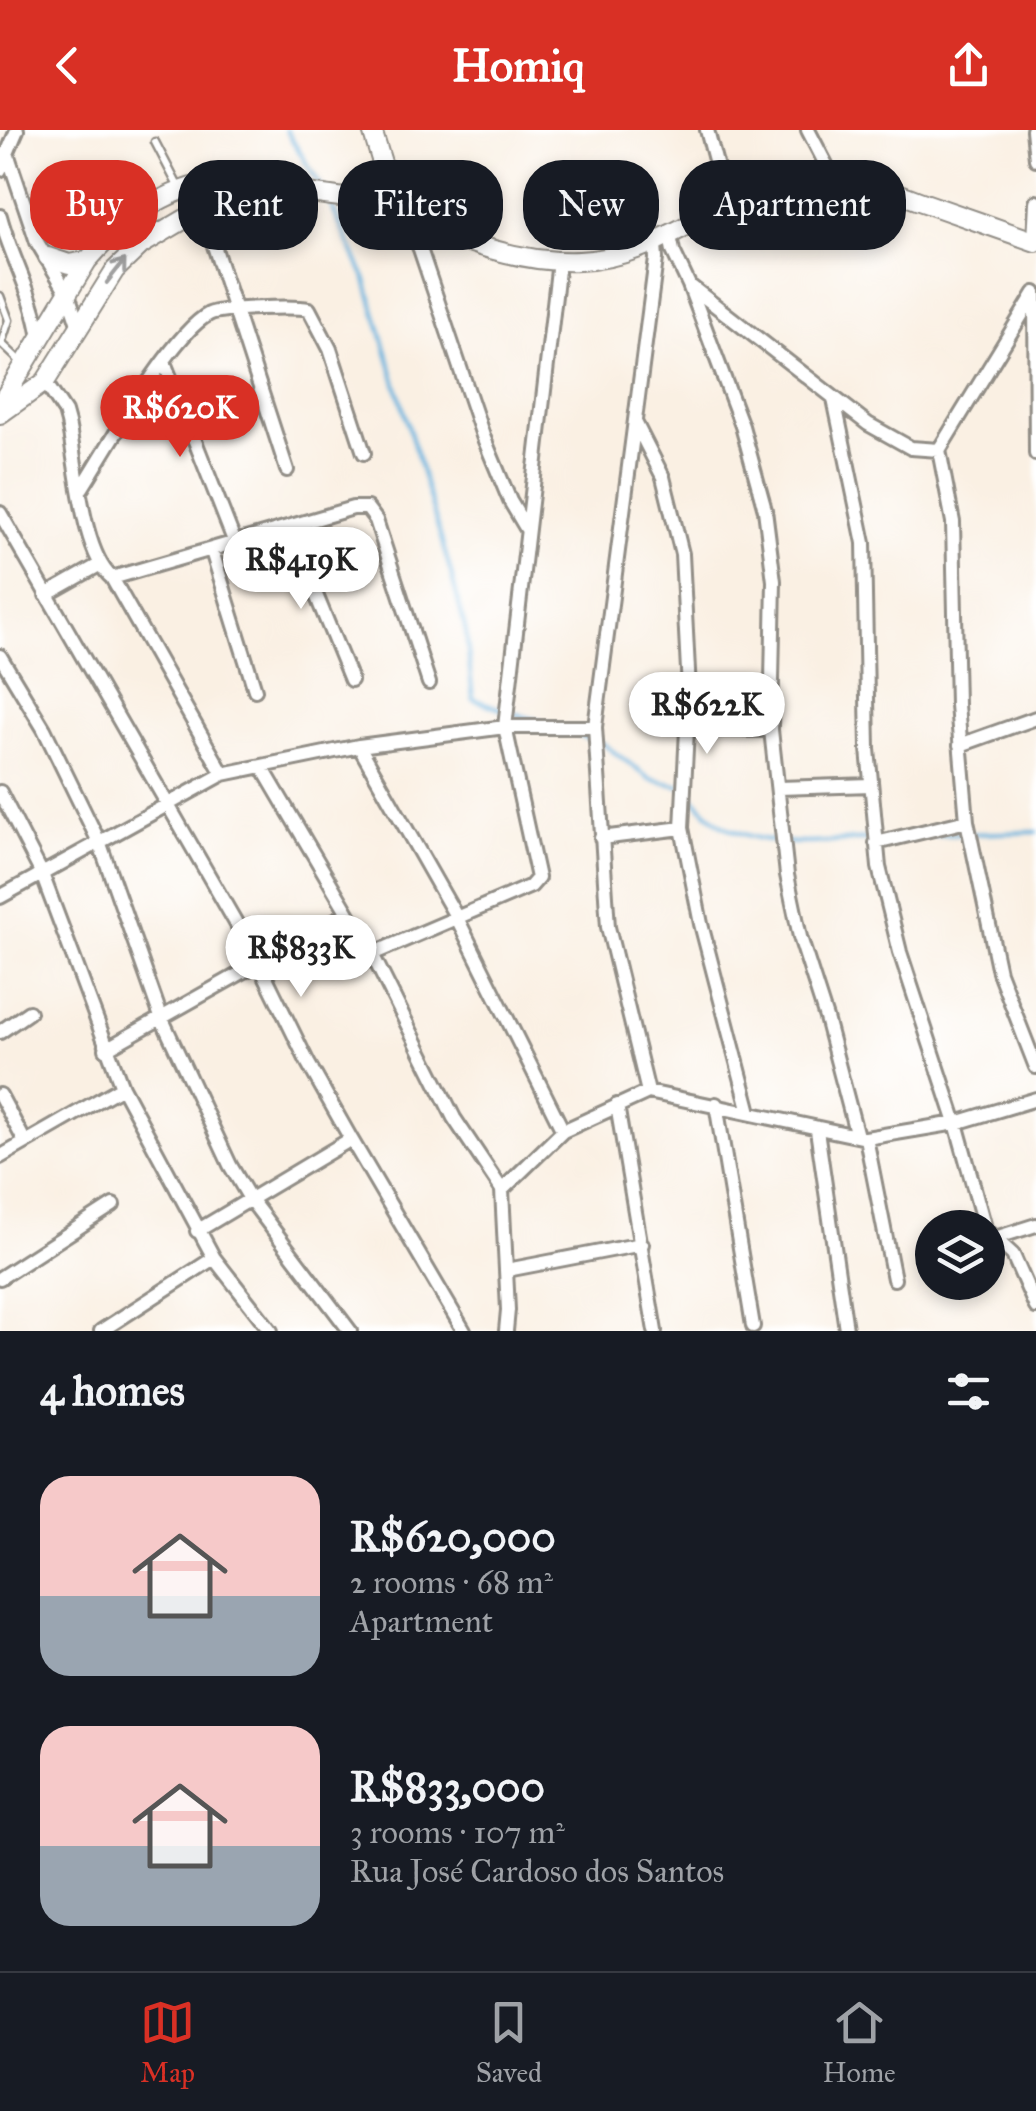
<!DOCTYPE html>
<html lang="en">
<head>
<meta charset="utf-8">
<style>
  body { margin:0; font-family:"IM FELL Great Primer",serif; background:#20242c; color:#f1f3f6; height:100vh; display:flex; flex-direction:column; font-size:38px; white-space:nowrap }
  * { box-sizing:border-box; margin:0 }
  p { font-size:32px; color:#9ea1a6 }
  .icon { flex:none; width:55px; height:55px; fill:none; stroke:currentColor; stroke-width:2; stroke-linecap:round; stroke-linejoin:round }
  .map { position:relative; height:1201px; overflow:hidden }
  .side { display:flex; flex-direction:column; background:#171b24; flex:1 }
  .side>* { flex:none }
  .top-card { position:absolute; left:30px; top:30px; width:978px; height:90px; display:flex; gap:20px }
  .tools { position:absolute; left:915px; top:1080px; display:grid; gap:20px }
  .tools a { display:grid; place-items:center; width:90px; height:90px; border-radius:50%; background:#171b24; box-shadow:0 5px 15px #0003; font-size:50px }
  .price { position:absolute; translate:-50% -85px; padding:0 22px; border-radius:35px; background:#fff; color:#222; font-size:32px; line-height:65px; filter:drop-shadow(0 2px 5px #0008) }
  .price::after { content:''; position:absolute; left:50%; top:60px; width:30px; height:22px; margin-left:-15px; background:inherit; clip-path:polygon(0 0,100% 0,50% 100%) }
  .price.active { background:#d93025; color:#fff }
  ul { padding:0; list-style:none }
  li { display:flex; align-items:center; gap:30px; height:250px; padding:0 40px }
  li span { display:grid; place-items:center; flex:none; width:280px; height:200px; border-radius:30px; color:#555 }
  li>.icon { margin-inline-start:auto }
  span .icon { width:120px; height:120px; fill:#fffc; stroke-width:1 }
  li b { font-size:42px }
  h2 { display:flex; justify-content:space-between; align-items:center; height:120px; padding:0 40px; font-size:42px }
  .pill { padding:0 35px; border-radius:40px; background:#171b24; box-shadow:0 5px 15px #0003; font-size:35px; line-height:90px }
  .pill.active { background:#d93025; color:#fff }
  header { display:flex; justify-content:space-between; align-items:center; height:130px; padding:0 40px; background:#d93025; color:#fff; font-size:45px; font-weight:700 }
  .tab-bar { display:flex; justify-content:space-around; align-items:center; height:140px; border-top:2px solid #363941; background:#171b24; font-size:28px; color:#9ea1a6 }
  .tab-bar a { display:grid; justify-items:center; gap:5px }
  .tab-bar .active { color:#d93025 }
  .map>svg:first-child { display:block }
</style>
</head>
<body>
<header><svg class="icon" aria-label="back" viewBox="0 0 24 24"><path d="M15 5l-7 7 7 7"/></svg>Homiq<svg class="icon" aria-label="share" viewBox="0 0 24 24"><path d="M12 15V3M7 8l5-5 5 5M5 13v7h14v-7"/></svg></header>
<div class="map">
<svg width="1036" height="1201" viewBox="0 0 1036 1201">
  <rect width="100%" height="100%" fill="#fff"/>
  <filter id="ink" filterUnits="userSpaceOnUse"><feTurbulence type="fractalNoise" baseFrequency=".01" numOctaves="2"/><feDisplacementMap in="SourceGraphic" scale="20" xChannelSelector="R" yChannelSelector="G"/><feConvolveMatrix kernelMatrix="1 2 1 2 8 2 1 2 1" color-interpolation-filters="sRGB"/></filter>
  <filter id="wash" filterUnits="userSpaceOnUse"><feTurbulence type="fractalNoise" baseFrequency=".0048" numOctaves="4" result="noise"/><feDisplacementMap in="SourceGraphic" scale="40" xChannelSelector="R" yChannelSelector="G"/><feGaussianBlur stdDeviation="2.25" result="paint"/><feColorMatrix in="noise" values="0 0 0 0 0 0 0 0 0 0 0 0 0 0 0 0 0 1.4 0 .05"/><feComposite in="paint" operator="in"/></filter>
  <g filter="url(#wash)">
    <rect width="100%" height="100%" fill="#faf0e3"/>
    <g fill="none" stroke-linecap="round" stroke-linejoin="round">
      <path stroke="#65b2de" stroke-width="4" d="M286 0 323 60
        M330 73 366 150 451 443 466 502 473 569 504 580
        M513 583 541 592
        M569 602 602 613 650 649 680 656
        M687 662C698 672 710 688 722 695 770 720 820 713 871 709
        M931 705 1036 702"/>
    </g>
  </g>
  <g filter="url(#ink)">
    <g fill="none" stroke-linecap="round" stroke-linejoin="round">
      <defs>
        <path id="lane" d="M155 12 180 60
          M118 106 160 96
          M0 166 9 190 1 214
          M1 213 24 235"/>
        <path id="street" d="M707 0 727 75
          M808 0 833 48
          M1033 0 1036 29
          M7 23 37 112 68 164 79 197
          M0 40 17 0
          M204 85 287 340
          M0 86C11 128 34 165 40 209
          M407 90 420 119 483 306 510 371 526 398
          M670 106 673 121 689 155 868 294 911 318 939 320
          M1034 111 1036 72
          M689 155 742 296 765 380 774 451 771 600 787 745 800 807 826 888 857 1006
          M1035 163 939 320 953 392 957 575 967 691 999 842 1036 937
          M1035 163 1036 324
          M164 232 235 413
          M45 252 65 282 68 293C77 334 82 423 112 448L223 644
          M834 269 864 413 868 619 879 737 900 822 956 993 985 1098
          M635 292 663 347 682 424 689 560 682 698 701 794 750 982
          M82 358C107 319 172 203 209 184 221 178 296 176 309 179L330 219 364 323
          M0 383 259 833 308 933 351 1009 464 1201
          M289 399 351 550
          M212 421 255 560
          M112 448 353 378H367L376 390 429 553
          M46 465 99 435
          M0 526 44 599 100 714 161 887 230 1035 250 1069 350 1201
          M688 599 771 600
          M960 615 1036 588
          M359 616 457 788 563 1001
          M262 637 372 824 454 988 502 1060
          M779 658 871 655
          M0 662 42 744 122 957 214 1128 271 1201
          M601 708 682 698
          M876 713 967 691
          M0 767 223 644 359 616 505 597H595
          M372 824 531 756 538 748 505 597 559 131
          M0 902 29 882
          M106 919 346 784
          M648 962 608 797 595 597 656 129 655 114
          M0 965 25 1012
          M716 974 753 1196
          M617 975 655 1201
          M817 1000 846 1199
          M866 1008 894 1149
          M0 1027 122 957
          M197 1101 351 1009
          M988 1102 1013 1125 1036 1177
          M995 1108 1036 1095
          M507 1140 642 1114
          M0 1148 113 1075
          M101 1201 214 1128
          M506 1201 508 1180 502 1060 563 1001 648 962 866 1008 956 993 1036 969"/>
        <path id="secondary" d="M372 0 398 85
          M48 127 69 134 87 131
          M0 275 87 131C124 88 176 49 235 52 258 52 280 59 303 62 325 66 347 66 369 74 438 99 503 134 579 131 636 129 676 99 726 76 758 61 799 46 835 48 865 49 894 62 922 72 960 85 998 99 1036 112
          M0 284 45 252 115 140 141 115 185 89 297 66"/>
      </defs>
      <use href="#lane" stroke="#928e87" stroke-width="11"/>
      <use href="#street" stroke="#928e87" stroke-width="18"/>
      <use href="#secondary" stroke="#928e87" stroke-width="22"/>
      <use href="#lane" stroke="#fff" stroke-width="6"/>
      <use href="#street" stroke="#fff" stroke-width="12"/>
      <use href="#secondary" stroke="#fff" stroke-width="18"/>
    </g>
    <defs><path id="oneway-shaft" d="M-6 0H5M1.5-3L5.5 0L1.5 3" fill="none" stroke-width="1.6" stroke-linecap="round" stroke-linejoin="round" transform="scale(2.5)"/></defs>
    <use stroke="#a0a0a0" href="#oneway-shaft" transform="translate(116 141) rotate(-52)"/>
  </g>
</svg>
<div class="tools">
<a><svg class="icon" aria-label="layers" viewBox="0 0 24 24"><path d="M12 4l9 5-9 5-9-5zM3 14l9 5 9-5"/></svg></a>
</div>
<b class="price active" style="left:180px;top:330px">R$620K</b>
<b class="price" style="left:301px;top:482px">R$419K</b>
<b class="price" style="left:707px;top:627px">R$622K</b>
<b class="price" style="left:301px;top:870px">R$833K</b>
<div class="top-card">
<a class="pill active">Buy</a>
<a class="pill">Rent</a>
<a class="pill">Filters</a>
<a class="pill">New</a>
<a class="pill">Apartment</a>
</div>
</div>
<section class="side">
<h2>4 homes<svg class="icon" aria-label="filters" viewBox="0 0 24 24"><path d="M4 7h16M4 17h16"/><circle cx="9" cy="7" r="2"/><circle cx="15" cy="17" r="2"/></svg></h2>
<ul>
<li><span style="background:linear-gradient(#f6c9c9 60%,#9aa5b1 0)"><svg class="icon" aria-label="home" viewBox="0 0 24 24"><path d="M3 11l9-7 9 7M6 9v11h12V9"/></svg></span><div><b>R$620,000</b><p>2 rooms · 68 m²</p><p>Apartment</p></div></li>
<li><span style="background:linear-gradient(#f6c9c9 60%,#9aa5b1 0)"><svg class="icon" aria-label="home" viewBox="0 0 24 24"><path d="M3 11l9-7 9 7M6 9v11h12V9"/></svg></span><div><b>R$833,000</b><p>3 rooms · 107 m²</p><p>Rua José Cardoso dos Santos</p></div></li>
</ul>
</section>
<nav class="tab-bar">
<a class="active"><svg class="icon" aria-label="map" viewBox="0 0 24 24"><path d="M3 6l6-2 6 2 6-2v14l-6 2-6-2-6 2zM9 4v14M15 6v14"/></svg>Map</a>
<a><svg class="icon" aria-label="saved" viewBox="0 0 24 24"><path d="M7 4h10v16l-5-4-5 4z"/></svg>Saved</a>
<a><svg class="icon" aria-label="home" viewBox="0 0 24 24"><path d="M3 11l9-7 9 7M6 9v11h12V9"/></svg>Home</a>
</nav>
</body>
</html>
